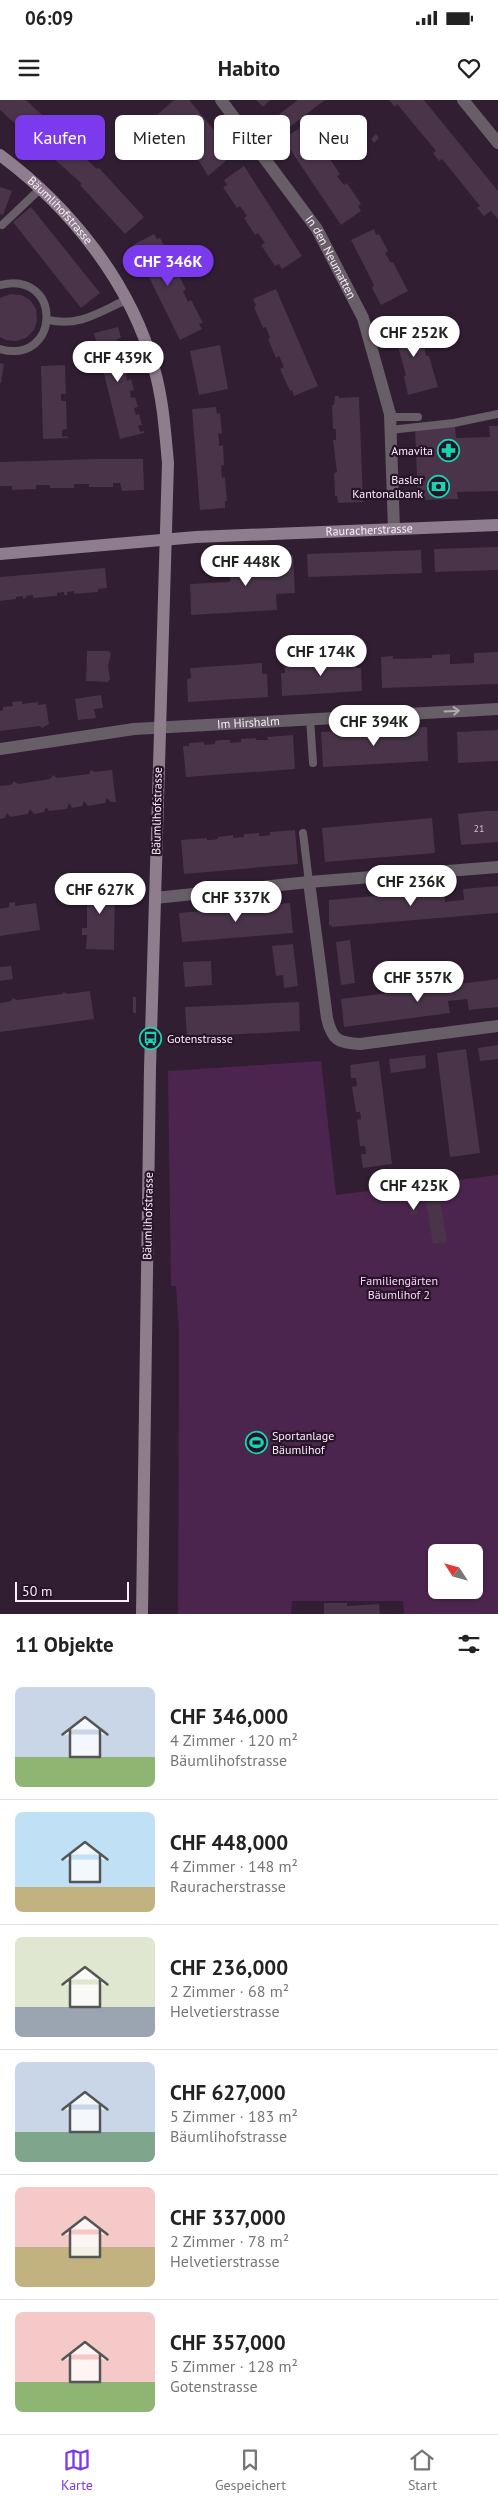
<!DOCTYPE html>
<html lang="de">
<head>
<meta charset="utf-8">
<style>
  body { margin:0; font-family:"PT Sans",sans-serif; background:#f2f2f2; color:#222; height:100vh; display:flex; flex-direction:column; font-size:19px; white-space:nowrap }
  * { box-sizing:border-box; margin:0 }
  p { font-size:16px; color:#767676 }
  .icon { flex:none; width:28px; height:28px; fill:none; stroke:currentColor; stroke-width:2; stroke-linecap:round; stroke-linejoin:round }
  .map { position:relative; height:1514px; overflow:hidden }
  .side { display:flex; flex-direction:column; background:#fff; flex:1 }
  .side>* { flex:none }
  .banner { position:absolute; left:15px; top:15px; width:469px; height:45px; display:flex; gap:10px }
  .needle { width:32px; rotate:306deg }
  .fabs { position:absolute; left:428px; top:1444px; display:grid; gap:10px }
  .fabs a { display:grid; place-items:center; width:55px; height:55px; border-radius:8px; background:#fff; box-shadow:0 1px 4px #0004; font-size:25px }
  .scale { position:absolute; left:15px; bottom:12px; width:114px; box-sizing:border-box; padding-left:5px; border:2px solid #faedfb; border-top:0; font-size:14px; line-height:18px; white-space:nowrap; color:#faedfb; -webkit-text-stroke:4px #271428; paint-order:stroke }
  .price { position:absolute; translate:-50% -42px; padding:0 11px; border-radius:18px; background:#fff; color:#222; font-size:16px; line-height:32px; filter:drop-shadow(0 1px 2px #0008) }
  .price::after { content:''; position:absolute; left:50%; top:30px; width:15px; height:11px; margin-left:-8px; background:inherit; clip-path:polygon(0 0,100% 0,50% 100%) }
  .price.current { background:#7c3aed; color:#fff }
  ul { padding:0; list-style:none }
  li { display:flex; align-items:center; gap:15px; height:125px; padding:0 15px }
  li+li { border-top:1px solid #e0e0e0 }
  li span { display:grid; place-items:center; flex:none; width:140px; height:100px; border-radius:8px; color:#555 }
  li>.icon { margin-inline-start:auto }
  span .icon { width:60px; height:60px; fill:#fffc; stroke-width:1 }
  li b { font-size:21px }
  h2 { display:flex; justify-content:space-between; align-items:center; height:60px; padding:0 15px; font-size:21px }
  .chip { padding:0 18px; border-radius:8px; background:#fff; box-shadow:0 1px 4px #0004; font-size:18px; line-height:45px }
  .chip.current { background:#7c3aed; color:#fff }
  .status { display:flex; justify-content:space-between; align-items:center; height:35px; padding:0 25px; background:#fff; direction:ltr }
  .status svg { height:14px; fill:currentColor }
  header { display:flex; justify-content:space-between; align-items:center; height:65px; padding:0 15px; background:#fff; font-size:22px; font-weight:700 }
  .dock { display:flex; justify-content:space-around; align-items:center; height:70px; border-top:1px solid #e0e0e0; background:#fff; font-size:14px; color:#767676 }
  .dock a { display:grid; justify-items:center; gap:2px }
  .dock .current { color:#7c3aed }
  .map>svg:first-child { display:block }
</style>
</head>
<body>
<div class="status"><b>06:09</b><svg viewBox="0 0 49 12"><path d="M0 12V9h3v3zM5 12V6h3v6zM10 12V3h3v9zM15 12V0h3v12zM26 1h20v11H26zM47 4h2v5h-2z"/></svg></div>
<header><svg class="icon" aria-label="menu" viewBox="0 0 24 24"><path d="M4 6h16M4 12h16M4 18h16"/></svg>Habito<svg class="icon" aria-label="heart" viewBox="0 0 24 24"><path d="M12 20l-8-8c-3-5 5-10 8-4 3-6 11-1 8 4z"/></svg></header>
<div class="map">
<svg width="498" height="1514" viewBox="0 0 498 1514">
  <rect width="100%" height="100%" fill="#311e32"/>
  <path fill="#4b254d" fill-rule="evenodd" d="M321 961 336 1095 498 1075V1514H404L403 1501H292L291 1514H178L179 1234 176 1186H171L168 971ZM436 1452H474V1490H436Z"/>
  <path fill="#49344a" d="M0 0H26L68 39 67 41 97 69 99 68 144 117 125 134 80 85 82 84 0 10Z
    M174 0H189L234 54 208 76 199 61 157 15Z
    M256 0H270L263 7Z
    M298 0H325L283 32 273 19Z
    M389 0H424L498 91V119L491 111 484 116 477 108 480 106 442 59 439 61 433 53 436 51 427 40 397 4 395 7Z
    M303 26 307 31 310 29 322 47 319 49 325 58 328 56 340 74 337 76 344 85 347 83 361 104 358 106 361 111 341 125 283 39Z
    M376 34 379 38 374 43 371 39Z
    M244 66 302 156 282 169 279 164 275 166 261 145 265 143 258 133 255 135 244 118 247 116 240 106 237 108 223 87 227 85 224 80Z
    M0 87 12 91 3 115 0 114Z
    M31 107 100 193 81 208 13 122Z
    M374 129 376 135 379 134 388 151 385 153 391 163 393 162 408 191 381 205 372 188 374 185 351 140Z
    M154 134 157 139 160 138 172 160 168 162 171 167 174 173 177 171 186 190 183 191 188 202 191 200 203 223 199 224 202 229 180 240 133 145Z
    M276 189 318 286 294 296 292 290 290 291 280 269 284 267 279 256 276 258 268 239 270 238 268 233 266 227 263 228 254 207 256 206 253 199Z
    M10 194 21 195 30 200 36 209 37 220 34 230 26 238 16 241 6 240 0 237V198Z
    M416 219 418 226 421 225 426 256H429L438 287 408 295 404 277 406 275 392 226Z
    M118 227 121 238 117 239 119 246 123 245 125 255 122 256 123 263 127 262 129 273 126 274 127 281 131 279 134 290 130 291 131 298 135 297 138 307 134 308 136 315 139 314 142 325H138L140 332 144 331V333L120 339 94 233Z
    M220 245 228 289 199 295 190 251Z
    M0 263 4 264 1 283H0Z
    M65 265 66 294H61V301H66L67 329 62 330V337L67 336 68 338 43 339 41 266Z
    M335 296H339V298L359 297 363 402 338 403 337 396H335L334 373 337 372 333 340H336V329H333L332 305H334Z
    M216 307 217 314 220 313 222 333 218 334 219 340V346L223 345 224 365 221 366 222 378 225 377 227 401H225V408L200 410 192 309Z
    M489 326H498V391L457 392 458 399 418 400 415 328 455 327 456 338 490 337Z
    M97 359H143L144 390 122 391 120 383H113V387H89V384H74V388H50V385H36V389L12 390V386H0V362Z
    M498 447V470L435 472 434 449Z
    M421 450 422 473 308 477 307 454Z
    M293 455 295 493 276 494 277 510 191 515 190 484 230 482 229 458Z
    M105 468 107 488 98 489V492L74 494V491L67 492V495H64V492L57 493V496L33 498V495L26 496V498L23 499V496L16 497V499L0 501V477Z
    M87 551H108L111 553 108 566 110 579 108 582 86 581Z
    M498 552V584L382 588 381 557 393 556V559L432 558V555L450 554V564L474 563V553Z
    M356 558V568H361L362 591 282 596 281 573H285L284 562Z
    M262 563V574H267L268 597 188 602 187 579 191 578 190 568Z
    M101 595 103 608 94 609 96 618 78 620 75 599Z
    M22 601V604L38 602V605L46 604 49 624 42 628 40 626 0 631V611L3 610V607L13 606 12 602Z
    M427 627 428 661 323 667 321 632Z
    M498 630V661L458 663 457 632Z
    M293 635 295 669 186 677 183 646H189V643L204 642V645L215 644V641L220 640H230V643L241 642V639L256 638V640H268L267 637Z
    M91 670 95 672 112 670 116 702H111L107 698 105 703 88 706 84 701 82 706 72 708 69 703 67 709 49 711 46 707 44 712 34 714 30 709 28 714 10 717 7 713 5 718 0 719V686L11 685 14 681 18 684 50 679 53 675 57 678 89 674Z
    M486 711H498V742L461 745 458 714Z
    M432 718 435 753 325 762 322 728Z
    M295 730 298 764 184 774 181 740 207 738V740H212L218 739V737L233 735V738L244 737V734L259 733V736H264L270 735V732Z
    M88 780 115 781 114 850 86 849 87 835H82V828H87V801H83V794H87Z
    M498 786V813L331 827V825H329V800L444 790 445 802 452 801 464 800 463 789Z
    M15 802V806L36 803 40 830 0 836V809L9 807V803Z
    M290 803 293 833 182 842 179 813Z
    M350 840 355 883 341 885 336 842Z
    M293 844 298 886 284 888 283 875 276 876 272 846Z
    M211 861 212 885 185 887 183 862Z
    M11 866 13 879 0 881V867Z
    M498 879V907L469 910 467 899 448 901 450 913 344 927 341 899Z
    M90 891 94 919 0 932V903L11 901 13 898 17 900 62 894 64 892 67 894Z
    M133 897H136V913H133Z
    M299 902 300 931 187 937 185 907Z
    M498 945V959L480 961 478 948Z
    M466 949 480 1053 450 1057 437 953Z
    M425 955 426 968 391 973 389 959Z
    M379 961 392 1064 363 1068 361 1054H366L365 1046H360L357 1020 361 1019 360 1012H356L352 987 357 986 356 978H351L350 965Z
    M405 1090 406 1095 398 1097 397 1091Z
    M440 1099 447 1142 433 1144 426 1102Z
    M417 1108 418 1113 411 1115 409 1109Z
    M324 1503H347V1506L379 1504 380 1514H324Z"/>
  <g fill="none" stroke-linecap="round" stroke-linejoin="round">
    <path stroke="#685e68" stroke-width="8" d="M2 125 40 89
      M0 185C64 170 60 266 0 249
      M48 220C80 227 99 212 128 199
      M390 317H418
      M390 330 454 323 498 314
      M310 619 313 663
      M303 733 309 782"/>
    <g stroke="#685e68" stroke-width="12">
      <path id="s1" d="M221 0 317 129 363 218 390 314 394 429"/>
      <path d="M463 0 498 43"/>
      <path id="s2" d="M0 649 134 629 498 609"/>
      <path d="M309 782 327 918C332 940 338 943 360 944L498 926"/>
      <path d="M155 798 309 782 498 767"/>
    </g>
    <g stroke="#8d7d8d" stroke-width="12">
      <path id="s3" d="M0 55C70 107 131 183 154 268 163 299 165 331 168 363L150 968 142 1514"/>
      <path id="s4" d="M0 454 196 437 498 425"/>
    </g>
  </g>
  <defs><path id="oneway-shaft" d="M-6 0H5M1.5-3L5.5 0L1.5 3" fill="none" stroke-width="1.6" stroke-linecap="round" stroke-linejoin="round" transform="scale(1.25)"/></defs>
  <use stroke="#b1a6b2" href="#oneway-shaft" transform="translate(452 611) rotate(-3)"/>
  <defs>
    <symbol id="pharmacy-ring" viewBox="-11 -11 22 22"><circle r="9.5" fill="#271428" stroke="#18d5b2" stroke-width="1.5"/><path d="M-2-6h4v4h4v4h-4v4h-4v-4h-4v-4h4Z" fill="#18d5b2"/></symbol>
    <symbol id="bank-ring" viewBox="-11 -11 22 22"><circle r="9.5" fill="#271428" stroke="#18d5b2" stroke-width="1.5"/><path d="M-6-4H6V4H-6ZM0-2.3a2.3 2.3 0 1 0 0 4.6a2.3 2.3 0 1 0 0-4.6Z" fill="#18d5b2"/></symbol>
    <symbol id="bus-ring" viewBox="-11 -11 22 22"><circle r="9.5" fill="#271428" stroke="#18d5b2" stroke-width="1.5"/><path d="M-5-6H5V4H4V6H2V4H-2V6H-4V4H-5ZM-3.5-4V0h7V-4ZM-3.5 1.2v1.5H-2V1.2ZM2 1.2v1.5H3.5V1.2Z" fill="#18d5b2"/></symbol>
    <symbol id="stadium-ring" viewBox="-11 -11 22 22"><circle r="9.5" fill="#271428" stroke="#18d5b2" stroke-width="1.5"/><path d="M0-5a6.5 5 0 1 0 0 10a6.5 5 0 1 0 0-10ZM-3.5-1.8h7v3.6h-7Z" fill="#18d5b2"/></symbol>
  </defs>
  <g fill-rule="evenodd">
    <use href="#pharmacy-ring" x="436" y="338" width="25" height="25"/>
    <use href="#bank-ring" x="426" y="374" width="25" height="25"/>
    <use href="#bus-ring" x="138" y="926" width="25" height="25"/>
    <use href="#stadium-ring" x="244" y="1330" width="25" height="25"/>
  </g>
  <g text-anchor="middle" stroke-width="4.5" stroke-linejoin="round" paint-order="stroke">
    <g font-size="10" fill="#cebfcf">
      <text x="479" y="732">21</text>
    </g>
    <g font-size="12" fill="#faedfb" stroke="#271428">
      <text dy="4" stroke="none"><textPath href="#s3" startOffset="82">Bäumlihofstrasse</textPath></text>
      <text dy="4" stroke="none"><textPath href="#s1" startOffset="192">In den Neumatten</textPath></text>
      <text dy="4" stroke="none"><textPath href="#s4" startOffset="370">Rauracherstrasse</textPath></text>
      <text dy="4" stroke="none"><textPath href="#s2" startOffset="250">Im Hirshalm</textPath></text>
      <text transform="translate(157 711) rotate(-89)" y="4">Bäumlihofstrasse</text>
      <text transform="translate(148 1116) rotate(-89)" y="4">Bäumlihofstrasse</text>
    </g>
    <g font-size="12" fill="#faedfb" stroke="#271428" text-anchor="end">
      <text x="433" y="355">Amavita</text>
      <text x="423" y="384">Basler<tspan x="423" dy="14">Kantonalbank</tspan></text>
      <text x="167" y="943" text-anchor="start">Gotenstrasse</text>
      <text x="272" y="1340" text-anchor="start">Sportanlage<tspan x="272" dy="14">Bäumlihof</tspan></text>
    </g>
    <g font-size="12" fill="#f8d4f9" stroke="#271428">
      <text x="399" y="1185">Familiengärten<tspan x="399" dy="14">Bäumlihof 2</tspan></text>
    </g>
  </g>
</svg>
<div class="fabs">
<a><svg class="needle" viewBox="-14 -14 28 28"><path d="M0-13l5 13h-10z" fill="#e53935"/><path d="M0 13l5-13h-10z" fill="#767676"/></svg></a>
</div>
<div class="scale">50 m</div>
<b class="price current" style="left:168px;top:187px">CHF 346K</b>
<b class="price" style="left:414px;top:258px">CHF 252K</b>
<b class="price" style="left:118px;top:283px">CHF 439K</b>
<b class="price" style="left:246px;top:487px">CHF 448K</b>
<b class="price" style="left:321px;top:577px">CHF 174K</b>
<b class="price" style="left:374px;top:647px">CHF 394K</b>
<b class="price" style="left:411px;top:807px">CHF 236K</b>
<b class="price" style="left:100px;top:815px">CHF 627K</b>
<b class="price" style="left:236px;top:823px">CHF 337K</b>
<b class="price" style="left:418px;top:903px">CHF 357K</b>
<b class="price" style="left:414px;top:1111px">CHF 425K</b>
<div class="banner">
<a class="chip current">Kaufen</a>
<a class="chip">Mieten</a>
<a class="chip">Filter</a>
<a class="chip">Neu</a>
</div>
</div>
<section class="side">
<h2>11 Objekte<svg class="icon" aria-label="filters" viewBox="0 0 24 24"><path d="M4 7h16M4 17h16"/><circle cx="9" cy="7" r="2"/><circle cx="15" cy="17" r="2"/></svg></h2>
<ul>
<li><span style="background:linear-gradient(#c9d6e8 70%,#8fb573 0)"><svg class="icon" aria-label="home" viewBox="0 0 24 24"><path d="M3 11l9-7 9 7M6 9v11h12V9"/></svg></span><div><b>CHF 346,000</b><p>4 Zimmer · 120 m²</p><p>Bäumlihofstrasse</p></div></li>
<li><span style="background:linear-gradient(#bfe0f5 75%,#c2b280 0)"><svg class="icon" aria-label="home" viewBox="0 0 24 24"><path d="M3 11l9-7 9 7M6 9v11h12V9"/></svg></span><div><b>CHF 448,000</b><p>4 Zimmer · 148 m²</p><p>Rauracherstrasse</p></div></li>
<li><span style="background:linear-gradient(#dfe7d0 70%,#9aa5b1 0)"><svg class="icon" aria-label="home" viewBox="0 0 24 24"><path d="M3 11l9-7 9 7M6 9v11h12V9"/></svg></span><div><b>CHF 236,000</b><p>2 Zimmer · 68 m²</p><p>Helvetierstrasse</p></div></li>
<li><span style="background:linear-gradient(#c9d6e8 70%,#7fa58c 0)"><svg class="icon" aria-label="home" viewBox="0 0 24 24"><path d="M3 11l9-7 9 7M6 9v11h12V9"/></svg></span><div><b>CHF 627,000</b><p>5 Zimmer · 183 m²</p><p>Bäumlihofstrasse</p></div></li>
<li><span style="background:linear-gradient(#f6c9c9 60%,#c2b280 0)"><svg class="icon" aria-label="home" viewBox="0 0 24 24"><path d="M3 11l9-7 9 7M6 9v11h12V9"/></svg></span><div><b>CHF 337,000</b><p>2 Zimmer · 78 m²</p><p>Helvetierstrasse</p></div></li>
<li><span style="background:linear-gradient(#f6c9c9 70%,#8fb573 0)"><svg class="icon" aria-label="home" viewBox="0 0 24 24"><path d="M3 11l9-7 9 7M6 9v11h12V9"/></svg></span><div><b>CHF 357,000</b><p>5 Zimmer · 128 m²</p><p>Gotenstrasse</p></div></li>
</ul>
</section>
<nav class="dock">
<a class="current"><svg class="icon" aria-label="map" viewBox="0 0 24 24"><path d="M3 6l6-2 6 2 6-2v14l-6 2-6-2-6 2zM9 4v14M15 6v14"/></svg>Karte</a>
<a><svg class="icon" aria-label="saved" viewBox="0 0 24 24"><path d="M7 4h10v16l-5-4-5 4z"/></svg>Gespeichert</a>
<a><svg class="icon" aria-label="home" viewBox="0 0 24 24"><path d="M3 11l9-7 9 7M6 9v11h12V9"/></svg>Start</a>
</nav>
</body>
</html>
